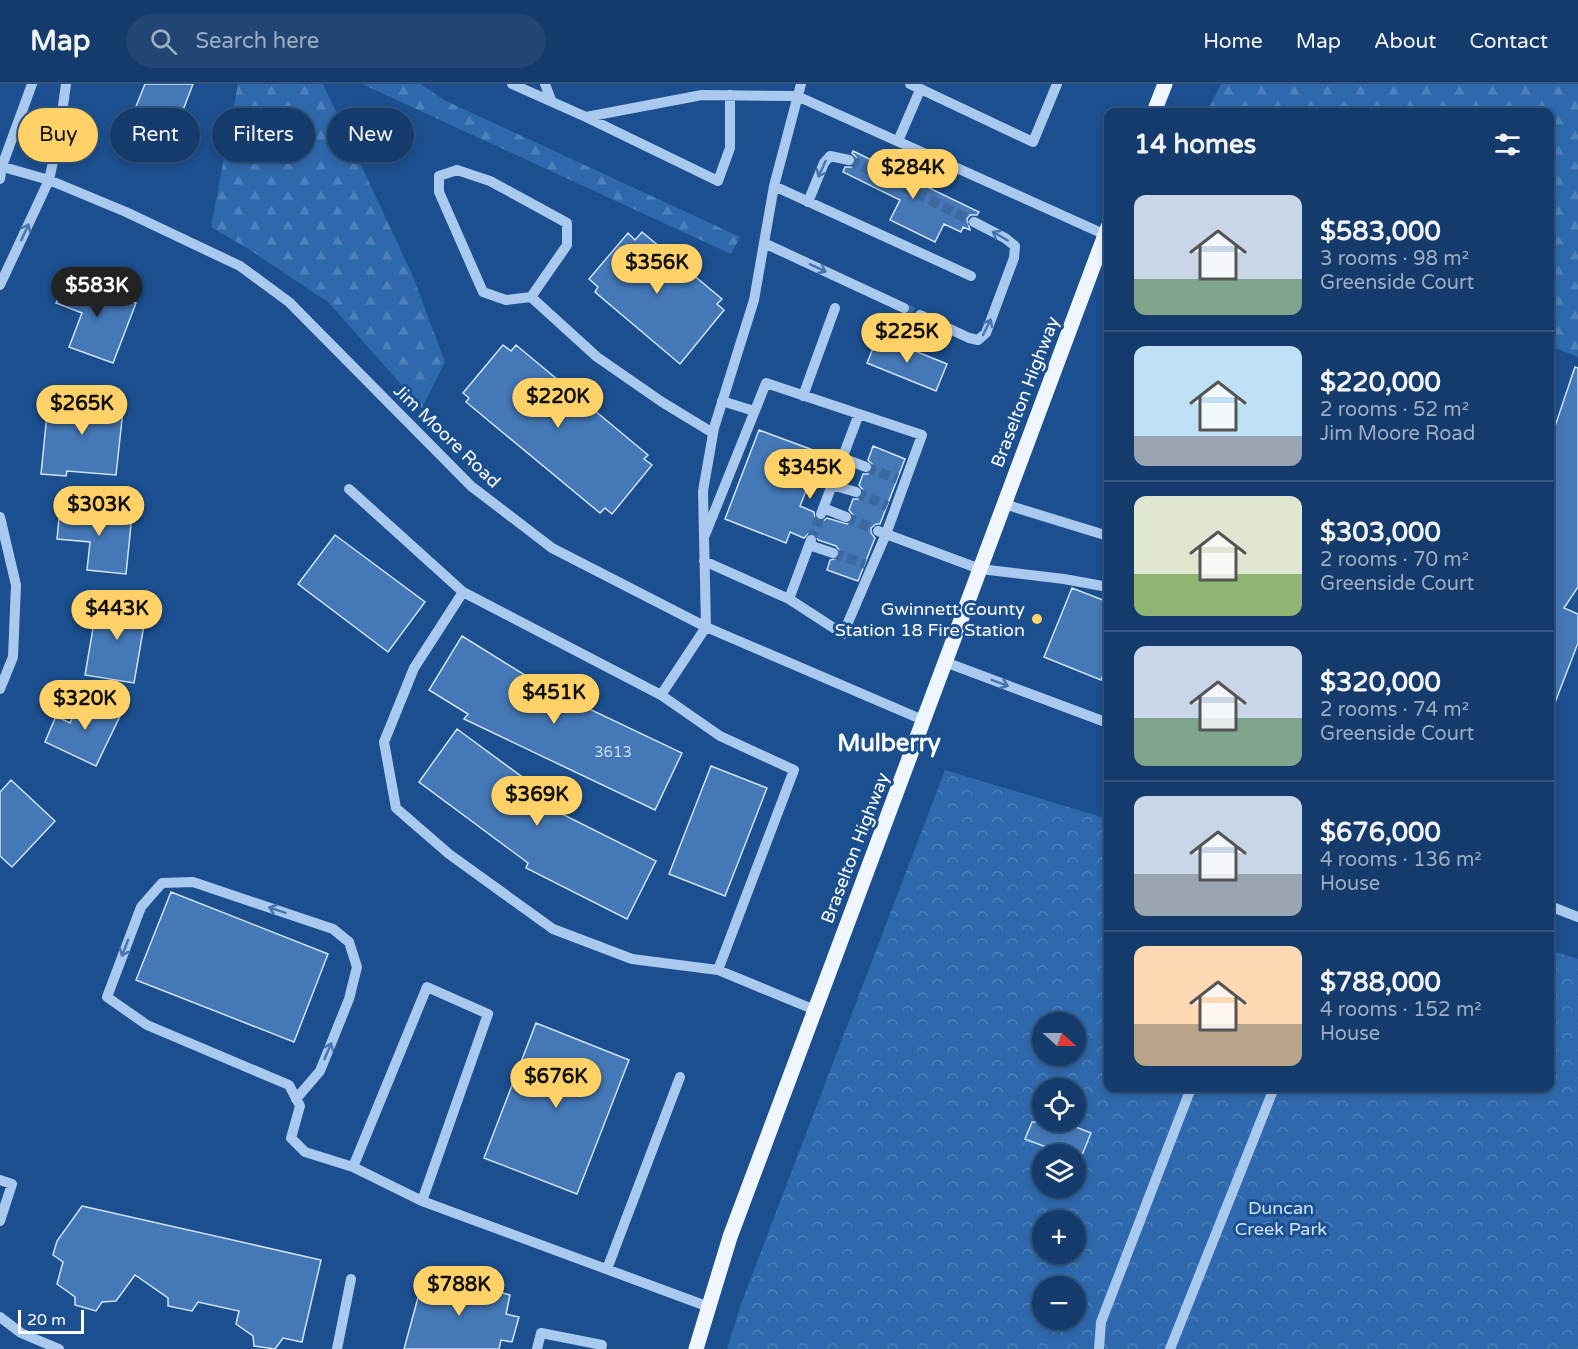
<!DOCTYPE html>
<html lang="en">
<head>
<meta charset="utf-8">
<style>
  body { margin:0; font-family:"Varela Round",sans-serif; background:#214673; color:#f1f3f6; height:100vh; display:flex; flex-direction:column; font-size:22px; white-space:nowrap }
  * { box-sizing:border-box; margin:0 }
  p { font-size:20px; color:#9dadc1 }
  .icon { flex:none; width:33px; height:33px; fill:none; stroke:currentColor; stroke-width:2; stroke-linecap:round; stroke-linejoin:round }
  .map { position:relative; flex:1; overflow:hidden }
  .side { position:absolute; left:1104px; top:24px; width:450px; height:984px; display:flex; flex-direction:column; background:#143b6b; border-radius:12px; box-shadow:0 3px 9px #0003,0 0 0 2px #33557e }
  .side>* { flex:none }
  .banner { position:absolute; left:18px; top:24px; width:570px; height:54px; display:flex; gap:12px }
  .needle { width:39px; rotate:111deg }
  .tools { position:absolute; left:1032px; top:928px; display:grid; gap:12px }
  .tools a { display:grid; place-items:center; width:54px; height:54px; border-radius:50%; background:#143b6b; box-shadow:0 3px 9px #0003,0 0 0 2px #33557e; font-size:30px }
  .scale { position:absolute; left:18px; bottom:15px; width:66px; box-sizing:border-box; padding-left:6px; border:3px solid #fff; border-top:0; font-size:16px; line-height:21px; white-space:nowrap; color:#fff; -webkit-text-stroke:4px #1b4f8f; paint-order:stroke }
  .price { position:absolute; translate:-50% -51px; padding:0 14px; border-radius:21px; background:#ffd166; color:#111; font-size:20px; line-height:39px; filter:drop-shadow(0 2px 3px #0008) }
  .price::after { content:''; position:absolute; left:50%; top:36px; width:18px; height:14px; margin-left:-9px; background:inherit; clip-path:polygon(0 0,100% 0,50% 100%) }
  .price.current { background:#222; color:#fff }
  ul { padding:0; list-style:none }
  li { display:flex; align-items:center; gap:18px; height:150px; padding:0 30px }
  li+li { border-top:2px solid #33557e }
  li span { display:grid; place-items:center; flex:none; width:168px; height:120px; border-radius:12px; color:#555 }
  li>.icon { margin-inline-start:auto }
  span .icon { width:72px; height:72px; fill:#fffc; stroke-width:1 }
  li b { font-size:26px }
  h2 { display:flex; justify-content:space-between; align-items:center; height:72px; padding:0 30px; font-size:26px }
  .chip { padding:0 21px; border-radius:27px; background:#143b6b; box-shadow:0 3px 9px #0003,0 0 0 2px #33557e; font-size:21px; line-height:54px }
  .chip.current { background:#ffd166; color:#111 }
  header { display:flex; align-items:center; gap:36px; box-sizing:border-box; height:84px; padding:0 30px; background:#143b6b; border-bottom:2px solid #33557e }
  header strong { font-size:28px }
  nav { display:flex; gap:33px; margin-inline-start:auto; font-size:21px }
  .search { width:420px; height:54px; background:#214673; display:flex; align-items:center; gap:15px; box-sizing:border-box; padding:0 21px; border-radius:33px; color:#9dadc1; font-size:22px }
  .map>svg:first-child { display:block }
</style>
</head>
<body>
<header>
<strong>Map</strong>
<div class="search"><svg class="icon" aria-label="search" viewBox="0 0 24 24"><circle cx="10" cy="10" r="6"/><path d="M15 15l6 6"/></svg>Search here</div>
<nav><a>Home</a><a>Map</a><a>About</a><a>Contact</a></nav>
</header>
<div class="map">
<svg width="1578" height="1265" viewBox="0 0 1578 1265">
  <defs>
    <pattern id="forest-firs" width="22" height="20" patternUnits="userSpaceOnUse" patternTransform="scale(1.5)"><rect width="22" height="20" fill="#2e69ad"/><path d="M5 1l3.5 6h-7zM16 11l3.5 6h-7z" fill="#4d80b9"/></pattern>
    <pattern id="park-crowns" width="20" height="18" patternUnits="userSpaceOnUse" patternTransform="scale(1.5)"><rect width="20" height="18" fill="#2e69ad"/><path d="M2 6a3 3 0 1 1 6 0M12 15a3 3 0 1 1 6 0" fill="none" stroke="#4d80b9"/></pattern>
  </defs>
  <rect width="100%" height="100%" fill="#1b4f8f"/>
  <path fill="url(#forest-firs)" d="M238 0H323L412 190 445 278 422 324 329 219 250 166 211 143Z
    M362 0H421L444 16 740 153 731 170Z
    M1221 0H1578V273L1550 262V28H1207Z"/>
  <path fill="url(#park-crowns)" fill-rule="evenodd" d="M945 686 1108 735V1004H1550V866L1578 875V1265H727L741 1220ZM1042 939H1076V972H1042ZM1042 1005H1076V1038H1042ZM1042 1071H1076V1104H1042ZM1042 1137H1076V1170H1042ZM1042 1203H1076V1236H1042Z"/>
  <path fill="#4478b7" stroke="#cfe3fa" stroke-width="1.5" d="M145 0H193L175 47 133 30Z
    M853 67 979 128 977 131H970L967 135 970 146 963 143 961 148 944 140 935 158 890 136 900 116 843 88 845 83H852L856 78V73L852 69Z
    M642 148 722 215 717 220 724 226 680 280 595 208 598 203 589 195 628 149 635 156Z
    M67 192 136 219 113 279 69 263 82 229 56 219Z
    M878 252 947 280 936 307 867 279Z
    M503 261 511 267 516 261 648 371 644 375 652 381 612 430 605 424 600 429 466 318 469 314 463 309Z
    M1575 283 1578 284V503L1564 524 1578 530V559L1551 629H1550V357Z
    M49 310 124 317 116 391 67 387 66 392 41 390Z
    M759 346 821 369 800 422 814 428 815 434 819 437H823L827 434 847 440 853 436V431L849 426 853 415H858L863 411V406L859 401 863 390H868L873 386V381L868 376 873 362 905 375 880 440H876L871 444V449L875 454 858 497 827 486 830 476 838 474 840 467 836 462 818 456 814 449H809L804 454 790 448 786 459 725 435Z
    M60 424 132 431 126 490 87 486 90 458 57 455Z
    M335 451 425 518 388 568 298 500Z
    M1072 504 1108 518V578L1101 596 1044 573Z
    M115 512 148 518 134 599 85 591 96 527 112 529Z
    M462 552 578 624 579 620 682 669 655 726 464 635 468 630 429 606Z
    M83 612 121 630 96 682 45 658 56 632 70 639Z
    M457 645 548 712 542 720 656 777 627 835 526 784 528 779 419 698Z
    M711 682 767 704 725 812 669 790Z
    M11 696 55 737 12 783 0 772V708Z
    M171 808 328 870 294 958 136 896Z
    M536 939 629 976 577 1110 484 1074Z
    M1032 1038H1063L1091 1049 1080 1076 1076 1074V1071H1067L1025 1055Z
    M82 1122 321 1176 302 1258 283 1254 275 1265 254 1262 253 1252 236 1240 239 1227 198 1218 192 1227 168 1222V1214L135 1191 116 1217 102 1218 96 1227 75 1221V1213L57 1200 63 1178 53 1171 57 1157Z
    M425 1188 510 1211 506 1230 519 1233 512 1258 501 1256 499 1265H404Z"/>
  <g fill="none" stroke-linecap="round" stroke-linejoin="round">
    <path stroke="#3d69a0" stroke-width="10" stroke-dasharray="10 5" stroke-linecap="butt" d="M849 76 974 138
      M904 224 920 231
      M866 383 897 395
      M856 408 887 422
      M846 433 878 447
      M811 456 821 430
      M833 469 865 480"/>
    <path stroke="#a9c9ee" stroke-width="10" d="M512 0 586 33 702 11 797 12 1108 152
      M545 0 551 16
      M910 0 1033 58 1057 0
      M586 33 718 97 730 64V11
      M898 57 920 6
      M0 82 49 96 126 128 240 182 289 218 471 402 552 464 706 543 923 636
      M0 95 2 82 32 0
      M774 102 971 192
      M808 118 824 79 830 72 849 76
      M764 159 904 224
      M0 201 49 96 59 51 66 0
      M531 213 506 216 483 208 439 108V92L457 86 490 97 567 139V161L531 213 597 273 662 318 713 349
      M920 231 969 254 978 256 986 249 1014 174 1015 162 1005 154 974 138
      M803 312 835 224
      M722 317 754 327
      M842 374 866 383
      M832 401 856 408
      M349 405 463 508 661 611
      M1004 420 1108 452
      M823 424 846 433
      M821 430 859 330
      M0 433 16 501 13 573 0 605
      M705 451 766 299 922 351 886 450 980 485 1064 495 1108 503
      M809 461 833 469
      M704 477 789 515 843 550 886 450 878 447
      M463 508 414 584 384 658 396 724 449 770 553 845 632 875 718 886 815 926
      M789 515 811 456
      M945 578 1108 639
      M1550 822 1578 833
      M718 886 794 686 720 652 661 611 706 543 703 407 714 344 754 216 774 102 801 0
      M296 1015 320 987 349 915 357 883 349 858 333 845 193 798 162 799 141 823 107 913 147 941 289 1001 300 1022 291 1054 305 1068 353 1083
      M0 1096 12 1100 0 1137
      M422 1117 353 1083 427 903 488 930 422 1117 709 1223
      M607 1185 680 993
      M0 1233 21 1249 59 1265
      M337 1265 351 1195
      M537 1265 541 1249 602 1261 601 1265
      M1099 1265 1101 1238 1191 1004
      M1170 1265 1274 1004"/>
    <path stroke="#f0f6ff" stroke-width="15" d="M1154 28 1165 0
      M696 1265 730 1153 1108 143"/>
  </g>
  <defs><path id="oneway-shaft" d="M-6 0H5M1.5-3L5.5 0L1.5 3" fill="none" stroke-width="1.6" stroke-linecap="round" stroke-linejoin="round" transform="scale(1.5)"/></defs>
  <g stroke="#4674ac">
    <use href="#oneway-shaft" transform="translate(822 85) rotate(115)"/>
    <use href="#oneway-shaft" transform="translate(25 148) rotate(-65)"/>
    <use href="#oneway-shaft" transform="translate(1000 152) rotate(-150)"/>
    <use href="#oneway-shaft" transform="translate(818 184) rotate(25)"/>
    <use href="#oneway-shaft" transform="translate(987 243) rotate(-64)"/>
    <use href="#oneway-shaft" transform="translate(1000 599) rotate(21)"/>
    <use href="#oneway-shaft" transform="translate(277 826) rotate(-161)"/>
    <use href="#oneway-shaft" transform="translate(125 864) rotate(111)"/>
    <use href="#oneway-shaft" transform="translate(328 967) rotate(-67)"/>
  </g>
  <circle fill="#ffd166" stroke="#1b4f8f" stroke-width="2" cx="1037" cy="535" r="6"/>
  <g text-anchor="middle" stroke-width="6" stroke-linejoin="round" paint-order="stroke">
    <g font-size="15" fill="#d0dded">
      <text x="613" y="673">3613</text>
    </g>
    <g font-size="18" fill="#fff" stroke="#1b4f8f">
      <text transform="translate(1025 308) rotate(-69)" y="6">Braselton Highway</text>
      <text transform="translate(447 352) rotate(44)" y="6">Jim Moore Road</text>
      <text transform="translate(855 764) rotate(-69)" y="6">Braselton Highway</text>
    </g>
    <g font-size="18" fill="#fff" stroke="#1b4f8f" text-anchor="end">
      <text x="1025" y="531">Gwinnett County<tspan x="1025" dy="21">Station 18 Fire Station</tspan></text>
    </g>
    <g font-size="18" fill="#cfe3fa" stroke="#1b4f8f">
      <text x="1281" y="1130">Duncan<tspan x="1281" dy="21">Creek Park</tspan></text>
    </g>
    <g font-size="24" font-weight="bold" fill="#fff" stroke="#1b4f8f">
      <text x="889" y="667">Mulberry</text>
    </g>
  </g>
</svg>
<div class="tools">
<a><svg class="needle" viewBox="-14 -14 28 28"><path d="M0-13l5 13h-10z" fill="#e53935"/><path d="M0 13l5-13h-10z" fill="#9dadc1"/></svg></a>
<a><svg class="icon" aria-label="locate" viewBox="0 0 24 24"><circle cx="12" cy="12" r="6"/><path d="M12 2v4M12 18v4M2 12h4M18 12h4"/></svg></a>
<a><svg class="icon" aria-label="layers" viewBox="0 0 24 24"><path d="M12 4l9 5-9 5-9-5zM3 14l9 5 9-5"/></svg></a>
<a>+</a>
<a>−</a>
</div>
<div class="scale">20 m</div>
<b class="price" style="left:913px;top:116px">$284K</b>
<b class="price" style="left:657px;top:211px">$356K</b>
<b class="price current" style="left:97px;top:234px">$583K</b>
<b class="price" style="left:907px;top:280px">$225K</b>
<b class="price" style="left:558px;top:345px">$220K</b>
<b class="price" style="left:82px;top:352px">$265K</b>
<b class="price" style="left:810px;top:416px">$345K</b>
<b class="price" style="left:99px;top:453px">$303K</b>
<b class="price" style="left:117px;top:557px">$443K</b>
<b class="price" style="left:554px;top:641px">$451K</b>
<b class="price" style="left:85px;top:647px">$320K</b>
<b class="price" style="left:537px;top:743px">$369K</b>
<b class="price" style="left:556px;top:1025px">$676K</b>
<b class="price" style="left:459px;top:1233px">$788K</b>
<div class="banner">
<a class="chip current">Buy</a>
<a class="chip">Rent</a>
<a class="chip">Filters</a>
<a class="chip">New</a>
</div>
<section class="side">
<h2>14 homes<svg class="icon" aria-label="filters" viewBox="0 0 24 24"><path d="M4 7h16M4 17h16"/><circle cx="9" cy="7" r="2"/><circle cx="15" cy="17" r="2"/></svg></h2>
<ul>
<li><span style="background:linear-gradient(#c9d6e8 70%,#7fa58c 0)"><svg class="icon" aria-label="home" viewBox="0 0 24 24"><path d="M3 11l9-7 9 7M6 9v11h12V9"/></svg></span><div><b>$583,000</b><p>3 rooms · 98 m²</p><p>Greenside Court</p></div></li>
<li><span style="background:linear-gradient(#bfe0f5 75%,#9aa5b1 0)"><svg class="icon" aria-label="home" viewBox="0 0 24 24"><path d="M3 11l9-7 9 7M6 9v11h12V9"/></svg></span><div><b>$220,000</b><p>2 rooms · 52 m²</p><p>Jim Moore Road</p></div></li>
<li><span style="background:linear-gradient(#dfe7d0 65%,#8fb573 0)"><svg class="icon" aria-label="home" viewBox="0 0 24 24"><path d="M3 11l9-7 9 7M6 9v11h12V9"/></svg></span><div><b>$303,000</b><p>2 rooms · 70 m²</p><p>Greenside Court</p></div></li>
<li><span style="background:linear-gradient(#c9d6e8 60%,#7fa58c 0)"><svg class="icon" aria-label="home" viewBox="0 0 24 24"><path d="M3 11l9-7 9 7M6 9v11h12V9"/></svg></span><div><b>$320,000</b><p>2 rooms · 74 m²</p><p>Greenside Court</p></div></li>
<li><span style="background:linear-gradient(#c9d6e8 65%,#9aa5b1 0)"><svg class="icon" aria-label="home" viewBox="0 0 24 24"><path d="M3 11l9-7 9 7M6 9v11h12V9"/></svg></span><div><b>$676,000</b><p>4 rooms · 136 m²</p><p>House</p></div></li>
<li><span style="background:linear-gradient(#ffd9b3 65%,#b9a48a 0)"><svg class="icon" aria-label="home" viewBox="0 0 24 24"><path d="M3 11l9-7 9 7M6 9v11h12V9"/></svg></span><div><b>$788,000</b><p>4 rooms · 152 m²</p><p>House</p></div></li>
</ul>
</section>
</div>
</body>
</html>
